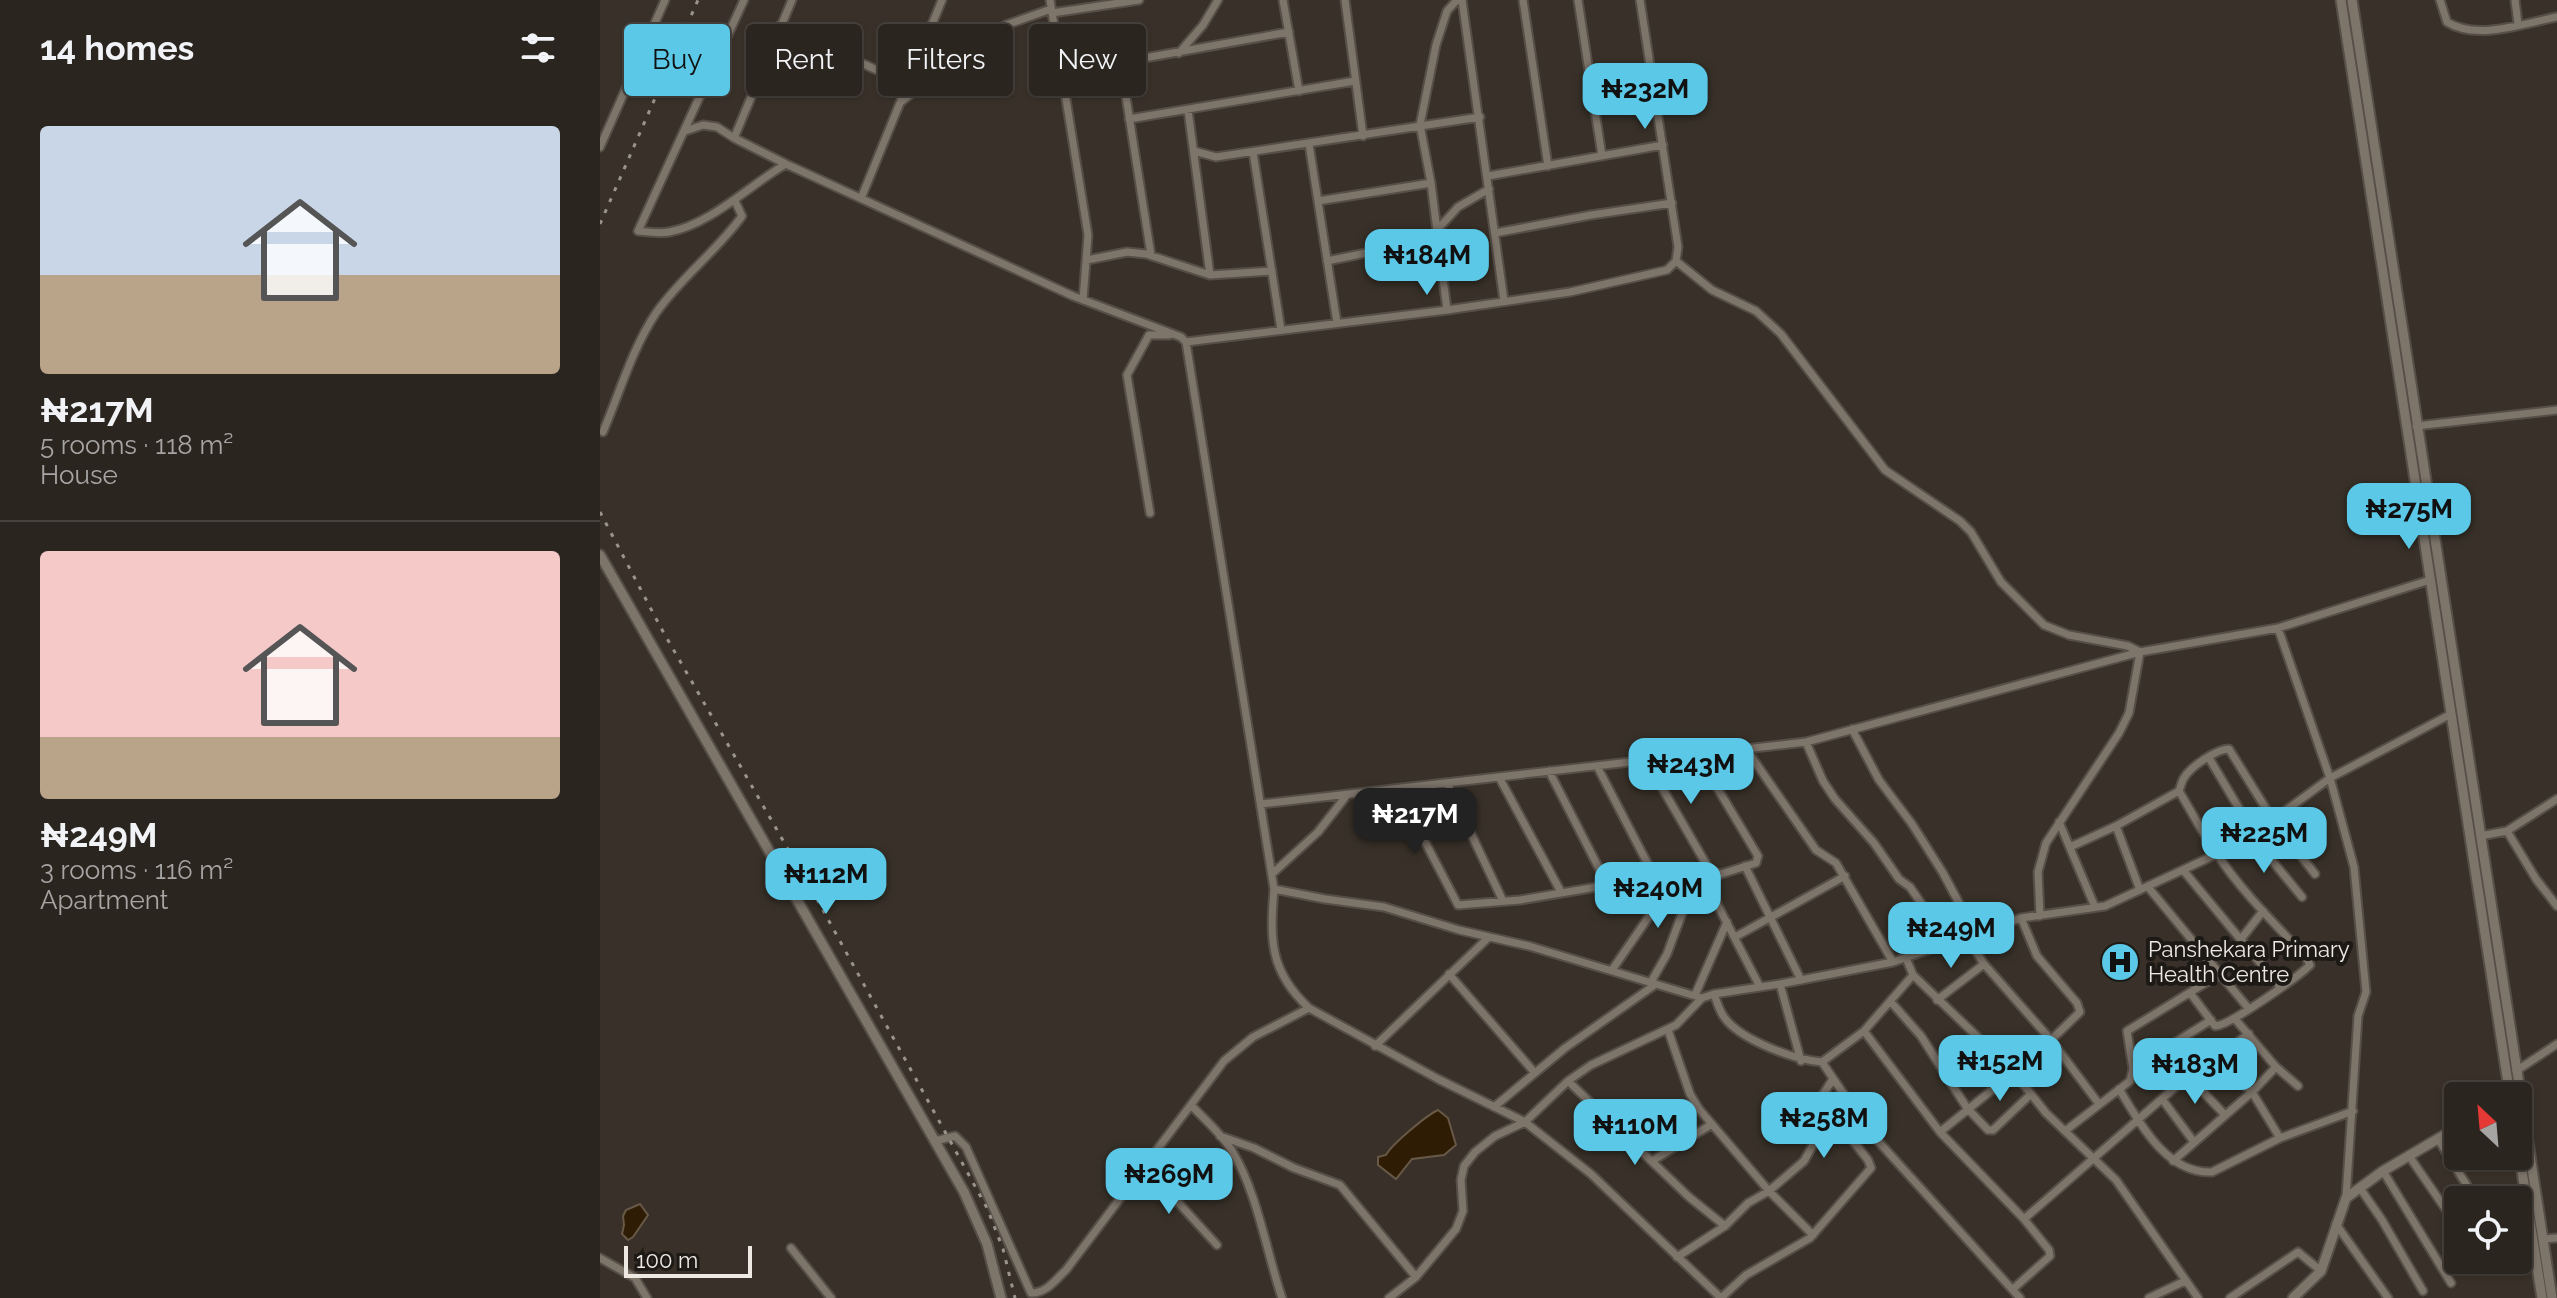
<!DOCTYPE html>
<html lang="en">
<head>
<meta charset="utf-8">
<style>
  body { margin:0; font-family:Raleway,sans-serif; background:#37312c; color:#f1f3f6; height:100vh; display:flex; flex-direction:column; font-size:30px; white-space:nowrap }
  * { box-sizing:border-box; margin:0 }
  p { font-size:26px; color:#a6a5a4 }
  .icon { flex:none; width:44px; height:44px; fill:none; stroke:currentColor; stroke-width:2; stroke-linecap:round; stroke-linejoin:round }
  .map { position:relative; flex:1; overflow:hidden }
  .side { display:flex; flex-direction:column; background:#2b251f; width:600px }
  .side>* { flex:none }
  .guide { position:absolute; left:24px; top:24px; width:760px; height:72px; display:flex; gap:16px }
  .needle { width:52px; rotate:334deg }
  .tools { position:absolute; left:1844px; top:1082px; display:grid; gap:16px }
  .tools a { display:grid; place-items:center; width:88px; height:88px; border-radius:8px; background:#2b251f; box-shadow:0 2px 6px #0004,0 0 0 2px #47423d; font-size:40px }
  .scale { position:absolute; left:24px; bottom:20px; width:128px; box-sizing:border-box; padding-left:8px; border:4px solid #eee8e3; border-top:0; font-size:22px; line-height:28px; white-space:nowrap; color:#eee8e3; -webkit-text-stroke:6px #1d1a16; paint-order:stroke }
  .price { position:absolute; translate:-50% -68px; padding:0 18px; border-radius:16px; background:#5ac8e6; color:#111; font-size:26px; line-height:52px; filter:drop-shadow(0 2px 4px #0008) }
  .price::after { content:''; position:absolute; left:50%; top:48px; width:24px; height:18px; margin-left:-12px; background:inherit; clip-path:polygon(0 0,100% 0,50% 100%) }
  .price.current { background:#222; color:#fff }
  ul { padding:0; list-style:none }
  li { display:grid; align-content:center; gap:16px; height:424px; padding:0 40px }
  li+li { border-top:2px solid #47423d }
  li span { display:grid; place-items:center; height:248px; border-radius:8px; color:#555 }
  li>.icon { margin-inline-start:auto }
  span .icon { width:144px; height:144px; fill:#fffc; stroke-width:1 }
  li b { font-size:34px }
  h2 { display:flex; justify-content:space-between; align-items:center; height:96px; padding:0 40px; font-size:34px }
  .chip { padding:0 28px; border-radius:8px; background:#2b251f; box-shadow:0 2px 6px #0004,0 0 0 2px #47423d; font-size:28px; line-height:72px }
  .chip.current { background:#5ac8e6; color:#111 }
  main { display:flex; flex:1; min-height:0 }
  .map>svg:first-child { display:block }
</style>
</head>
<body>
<main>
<section class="side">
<h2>14 homes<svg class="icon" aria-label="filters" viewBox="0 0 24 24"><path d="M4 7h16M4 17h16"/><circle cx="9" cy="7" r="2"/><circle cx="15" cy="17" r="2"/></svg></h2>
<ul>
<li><span style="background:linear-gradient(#c9d6e8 60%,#b9a48a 0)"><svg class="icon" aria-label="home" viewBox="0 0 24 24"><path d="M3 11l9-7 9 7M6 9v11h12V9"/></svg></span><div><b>₦217M</b><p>5 rooms · 118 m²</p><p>House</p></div></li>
<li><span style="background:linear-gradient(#f6c9c9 75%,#b9a48a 0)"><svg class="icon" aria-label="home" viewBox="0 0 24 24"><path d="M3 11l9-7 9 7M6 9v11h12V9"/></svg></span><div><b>₦249M</b><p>3 rooms · 116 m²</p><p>Apartment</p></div></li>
</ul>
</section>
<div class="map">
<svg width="1957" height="1298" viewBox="0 0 1957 1298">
  <rect width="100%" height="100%" fill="#393129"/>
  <path fill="#2f1c04" stroke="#685947" stroke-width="2" d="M838 1110 848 1118 856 1145 844 1155 812 1159 796 1179 778 1165V1157L786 1155C792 1144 827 1115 838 1110Z
    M40 1204 48 1215 33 1237 28 1240 22 1234 24 1225 23 1216 26 1210Z"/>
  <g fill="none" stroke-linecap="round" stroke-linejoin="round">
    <defs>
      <path id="minor" d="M144 0 38 231C48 232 59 234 69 232 110 225 151 184 186 164
        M450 0 488 235 483 300
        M683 0 699 91
        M745 0 763 136
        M862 0 904 301
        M923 0 948 166
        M978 0 1002 156
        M1840 0 1847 22C1877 41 1925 23 1957 17
        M1915 0 1918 24
        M452 13 539 0
        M179 26 308 84
        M579 53 603 25 618 0
        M521 65 551 255
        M461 73 689 32
        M302 101 370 47 406 25 451 9
        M588 110 610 275
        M529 119 755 81
        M85 131 103 125 117 127 134 138 186 164 473 296 581 337 586 342 674 889C670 939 669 971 709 1008L838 1079 925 1122 991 1174 1121 1298 1146 1275 1210 1238 1271 1168 1268 1160 1220 1099
        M134 138 192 0
        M709 144 737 323
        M0 147 65 0
        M594 151 616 157 880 117
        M653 152 681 330
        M888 176 1063 145
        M262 196 342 0
        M718 201 831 183
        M837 230 858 207 889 189
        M895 233 991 215 1072 203
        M487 260 527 252 546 254 610 275 672 271
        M727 261 838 238
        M1076 261 1112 290 1156 311 1181 334 1285 470 1360 521 1371 532 1401 582 1444 625 1469 635 1528 646 1540 652 1529 713 1519 733 1446 843 1438 872 1440 916
        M847 310 831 183 820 125 836 45 847 11 857 0
        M586 342 847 310 970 292 1067 270 1076 261 1078 247 1040 0
        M1816 426 1957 410
        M3 432C20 392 32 349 56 313 81 277 117 251 142 216L135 201
        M550 513 527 375 549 335H569
        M1678 628 1730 778 1754 867 1766 992 1758 1016 1746 1198
        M1252 729 1279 780 1312 824 1343 873 1375 933
        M1206 742 1223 781 1235 799 1274 843 1299 879 1310 887 1349 944
        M1146 749 1216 850 1236 863 1293 962
        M1609 758 1653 832
        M1046 760 1109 869
        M997 766 1054 876
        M949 771 1007 884
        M899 777 961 892
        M847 783 903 901
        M801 788 822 836 858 905 920 900 1103 869 1121 874 1156 863 1158 856 1097 754
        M661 804 1206 742 1540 652 1678 628 1830 580
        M1459 822 1495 907
        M1516 826 1540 890
        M1907 831 1957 799
        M1650 834 1702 897
        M1880 836 1907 831 1936 879 1957 906
        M1470 847 1516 826 1579 791
        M1145 866 1201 980
        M1103 869 1115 900 1160 987
        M1583 870 1680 987
        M672 874 718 832 747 795
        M1548 887 1649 1009
        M674 889 725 899 784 907 859 930 929 946 1102 998
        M1135 937 1245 876
        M1367 937 1384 964 1451 1040 1499 1104
        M1641 939 1663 911
        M1306 958 1313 975 1411 1069 1446 1113 1516 1180 1598 1298
        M1012 970 1079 873
        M849 974 935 1073
        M1051 982 1067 954 1083 911 1107 881
        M1180 984 1201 1061
        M1114 994C1117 1002 1119 1010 1124 1017 1140 1040 1195 1060 1222 1062L1264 1031 1313 975
        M1591 994 1615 1026C1629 1026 1698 977 1710 965L1706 957C1675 924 1640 890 1615 851 1602 832 1591 811 1579 791 1580 789 1582 780 1584 778 1591 766 1617 749 1629 749L1673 820 1715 874
        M1095 995 1127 922
        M1337 1000 1384 964
        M1291 1002 1321 1036 1367 1108 1388 1130H1393L1431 1094
        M1635 1019 1676 1067 1698 1086
        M1068 1030 1090 1094 1099 1109 1169 1191 1213 1235
        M1264 1031 1340 1132 1424 1219 1449 1250 1450 1256 1413 1289
        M775 1046 889 937
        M1613 1057 1652 1092 1680 1138
        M1222 1062 1268 1130 1420 1298
        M1411 1069 1451 1040 1480 1012 1477 1003 1437 956 1421 918
        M1533 1069 1527 1031 1620 974
        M1916 1071 1957 1044
        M1588 1076 1625 1115
        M968 1081 1089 1197 1125 1226
        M1519 1089C1540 1123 1566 1174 1612 1172L1680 1138 1753 1111
        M1562 1099 1594 1142
        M591 1105C605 1120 622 1134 632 1151 657 1191 667 1254 682 1298
        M894 1107 965 1048 1056 984
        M1465 1131 1530 1081 1533 1069 1611 1020
        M1340 1132 1413 1073
        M620 1136 654 1148 694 1168 740 1185 816 1277
        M1838 1139 1876 1200
        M335 1141 355 1136 366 1147 431 1293C447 1293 455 1280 466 1270L624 1061 653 1037 709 1008
        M1809 1156 1858 1227
        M1052 1161 1112 1124
        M1573 1161 1652 1092 1676 1067
        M544 1165 617 1245
        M1783 1171 1851 1283
        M1760 1188 1782 1220 1823 1291
        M1424 1219 1588 1076 1649 1034
        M1736 1224 1788 1298
        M1943 1239 1957 1238
        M191 1248 231 1298
        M1077 1257 1125 1226 1148 1203 1169 1191 1204 1161 1218 1136 1220 1099 1233 1079
        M0 1258 35 1278 47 1298
        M1881 1260H1882
        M789 1298 816 1277 856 1229 863 1211 861 1180 864 1166 875 1152 895 1136 925 1122 968 1081 991 1065 1076 1025 1102 998 1114 994 1180 984 1293 962 1421 918 1505 906 1617 854 1673 820 1730 778 1851 714
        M1549 1298 1585 1281
        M1630 1298 1698 1252 1721 1271"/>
      <path id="tertiary" d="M1741 0 1910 1096
        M1752 0 1952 1298
        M0 555 364 1192 387 1244 401 1298
        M1918 1146 1942 1298
        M1693 1298 1721 1271 1746 1198 1783 1171 1858 1127"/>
    </defs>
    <use href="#minor" stroke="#564f48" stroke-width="11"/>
    <use href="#tertiary" stroke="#564f48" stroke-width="13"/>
    <use href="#minor" stroke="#7d746a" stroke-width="7"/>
    <use href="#tertiary" stroke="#7d746a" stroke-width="9"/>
    <path stroke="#9b948e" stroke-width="3" stroke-dasharray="4 8" stroke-linecap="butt" d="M0 224 98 0
      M0 512 61 628 219 903 387 1208 403 1249 415 1298"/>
  </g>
  <defs>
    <symbol id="hospital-disc" viewBox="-11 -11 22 22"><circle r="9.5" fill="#5ac8e6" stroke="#1d1a16"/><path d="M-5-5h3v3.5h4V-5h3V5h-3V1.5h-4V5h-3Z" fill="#111"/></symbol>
  </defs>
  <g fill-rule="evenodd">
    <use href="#hospital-disc" x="1498" y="940" width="44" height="44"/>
  </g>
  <g text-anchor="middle" stroke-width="8" stroke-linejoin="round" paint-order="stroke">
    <g font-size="22" fill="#eee8e3" stroke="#1d1a16" text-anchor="start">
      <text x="1548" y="957">Panshekara Primary<tspan x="1548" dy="25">Health Centre</tspan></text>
    </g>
  </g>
</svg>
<div class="tools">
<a><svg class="needle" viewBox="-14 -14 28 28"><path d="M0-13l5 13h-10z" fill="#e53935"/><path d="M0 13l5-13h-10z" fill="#a6a5a4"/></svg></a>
<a><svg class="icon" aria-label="locate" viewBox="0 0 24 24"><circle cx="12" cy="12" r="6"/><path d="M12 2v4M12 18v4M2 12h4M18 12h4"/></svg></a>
</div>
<div class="scale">100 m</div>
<b class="price" style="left:1045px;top:131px">₦232M</b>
<b class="price" style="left:827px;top:297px">₦184M</b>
<b class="price" style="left:1809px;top:551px">₦275M</b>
<b class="price" style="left:1091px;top:806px">₦243M</b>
<b class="price current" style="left:815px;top:856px">₦217M</b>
<b class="price" style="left:1664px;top:875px">₦225M</b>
<b class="price" style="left:226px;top:916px">₦112M</b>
<b class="price" style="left:1058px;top:930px">₦240M</b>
<b class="price" style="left:1351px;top:970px">₦249M</b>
<b class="price" style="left:1400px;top:1103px">₦152M</b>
<b class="price" style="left:1595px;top:1106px">₦183M</b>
<b class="price" style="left:1224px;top:1160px">₦258M</b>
<b class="price" style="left:1035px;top:1167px">₦110M</b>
<b class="price" style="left:569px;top:1216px">₦269M</b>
<div class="guide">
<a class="chip current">Buy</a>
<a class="chip">Rent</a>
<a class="chip">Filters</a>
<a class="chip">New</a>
</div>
</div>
</main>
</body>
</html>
